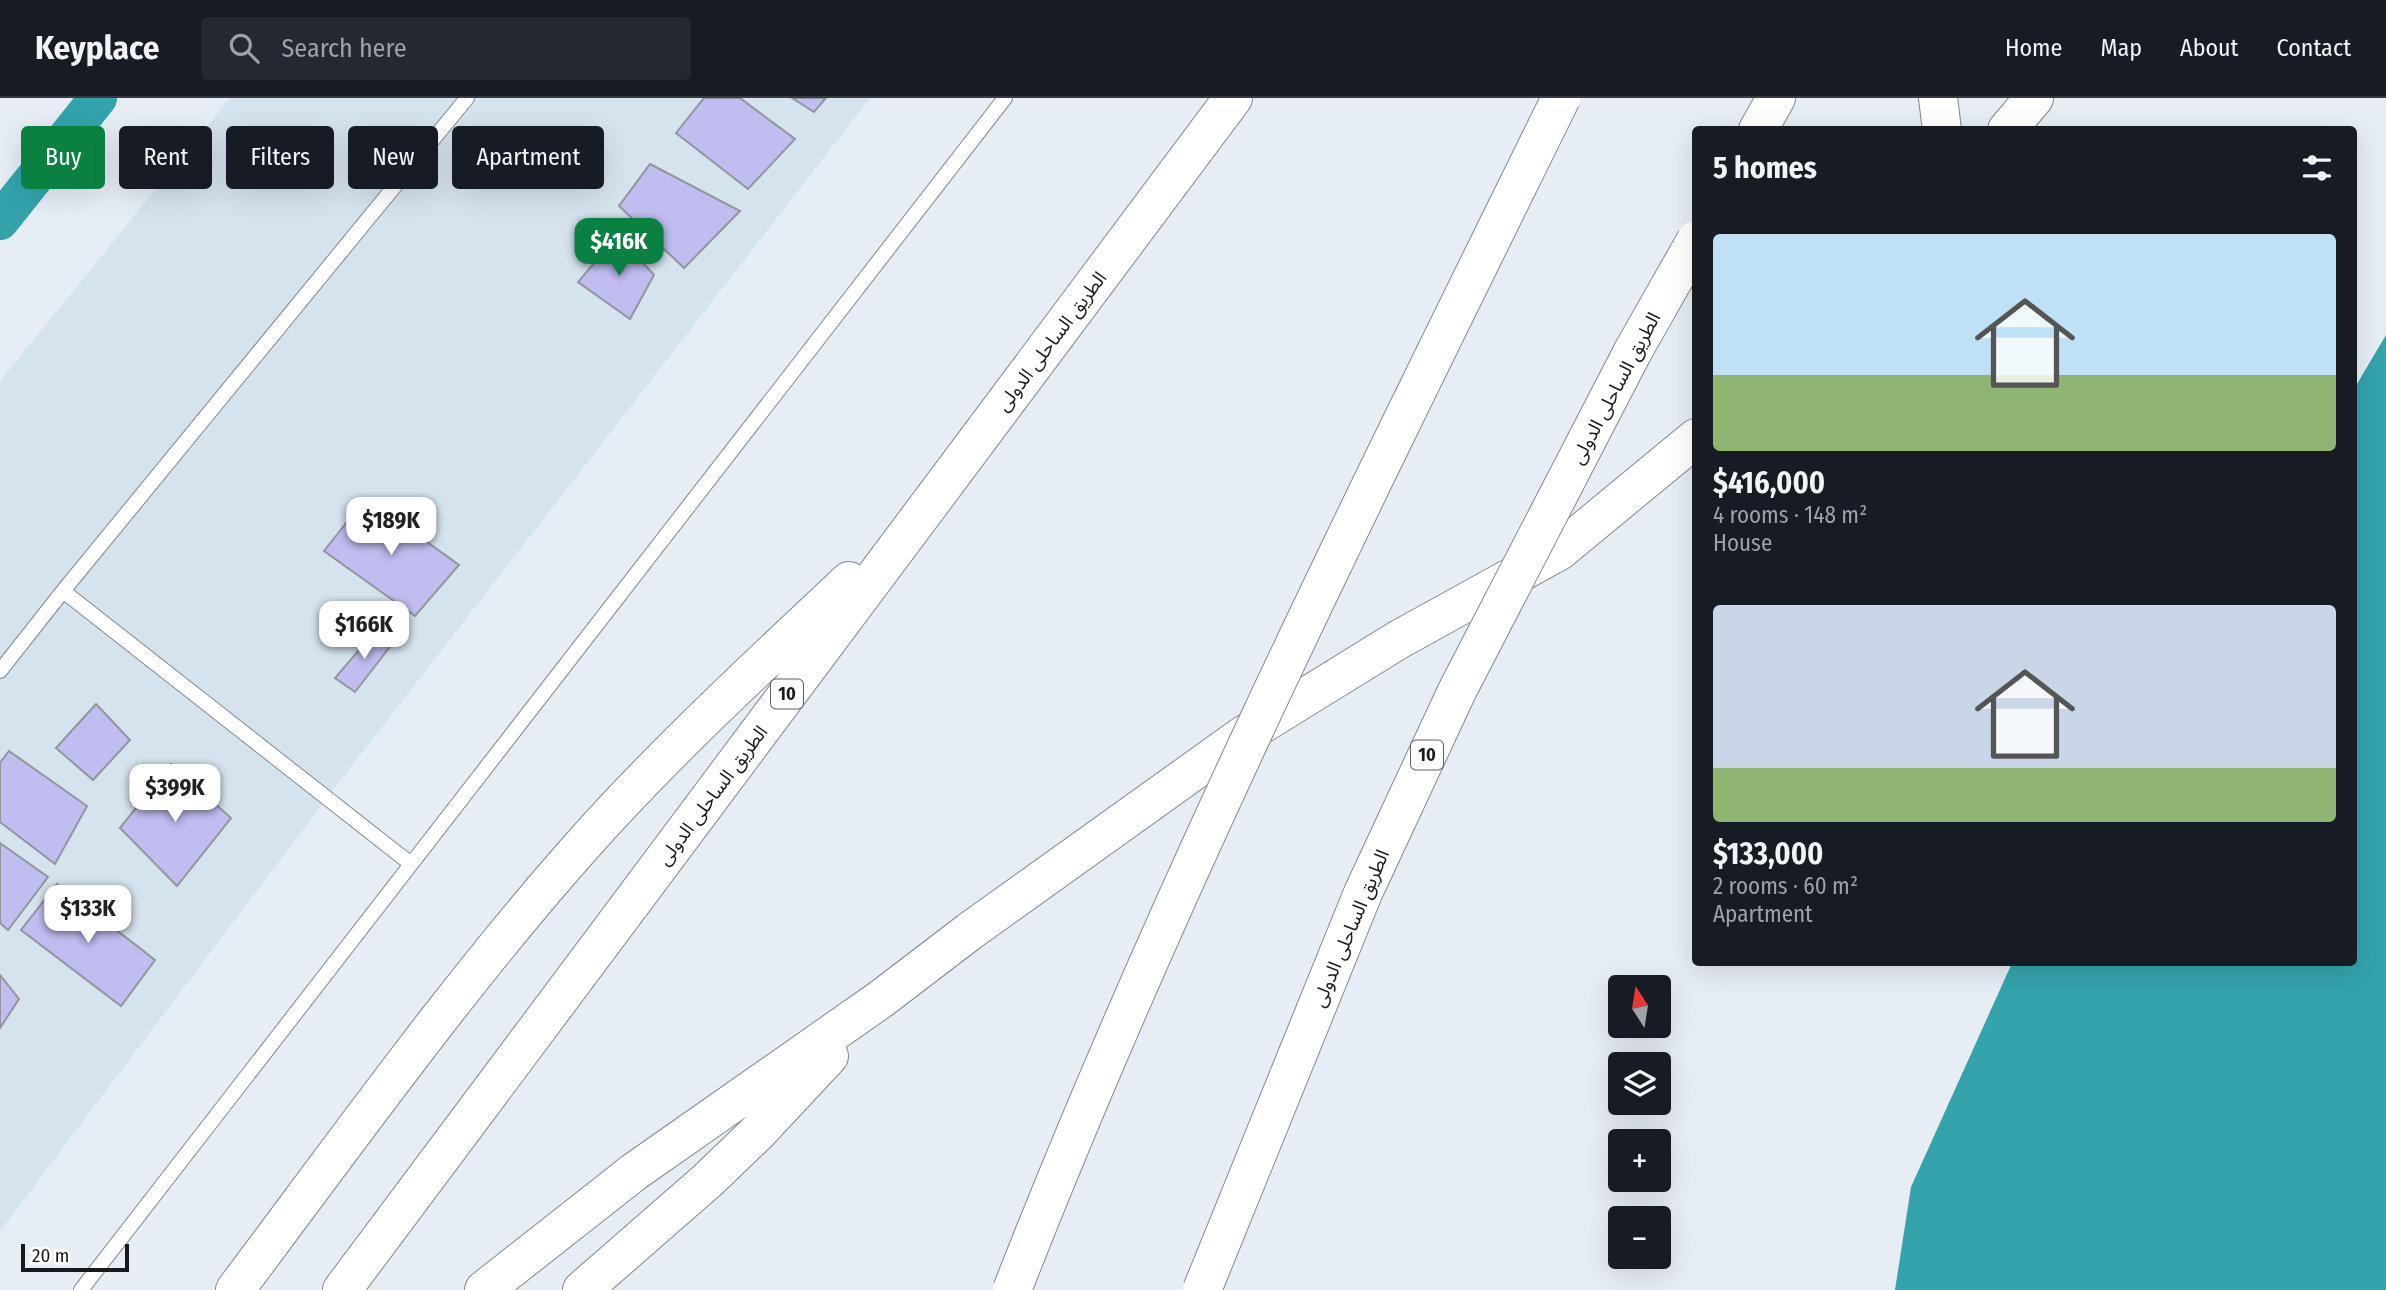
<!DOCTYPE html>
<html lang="en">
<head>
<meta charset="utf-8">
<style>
  body { margin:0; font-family:"Fira Sans Condensed","Noto Sans Arabic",sans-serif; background:#242831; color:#f1f3f6; height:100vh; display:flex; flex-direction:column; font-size:26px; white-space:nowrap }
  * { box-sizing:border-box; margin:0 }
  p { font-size:23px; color:#9ea1a6 }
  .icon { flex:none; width:38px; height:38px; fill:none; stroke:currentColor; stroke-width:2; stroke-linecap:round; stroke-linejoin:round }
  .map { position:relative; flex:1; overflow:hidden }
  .details { position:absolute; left:1692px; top:28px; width:665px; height:840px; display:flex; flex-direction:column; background:#171b24; border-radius:7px; box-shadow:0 7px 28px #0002 }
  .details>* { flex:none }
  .guide { position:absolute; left:21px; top:28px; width:665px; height:63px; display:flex; gap:14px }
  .needle { width:46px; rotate:348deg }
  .fabs { position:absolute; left:1608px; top:877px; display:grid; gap:14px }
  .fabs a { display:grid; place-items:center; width:63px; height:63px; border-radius:7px; background:#171b24; box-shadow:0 7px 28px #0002; font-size:35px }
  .scale { position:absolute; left:21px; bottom:18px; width:108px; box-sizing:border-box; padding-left:7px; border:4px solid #171a1c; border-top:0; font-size:19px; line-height:24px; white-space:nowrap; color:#171a1c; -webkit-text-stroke:5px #fff; paint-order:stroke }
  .price { position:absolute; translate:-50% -60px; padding:0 16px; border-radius:14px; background:#fff; color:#222; font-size:23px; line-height:46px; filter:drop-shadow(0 2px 4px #0008) }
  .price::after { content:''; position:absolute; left:50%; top:42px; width:21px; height:16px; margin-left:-10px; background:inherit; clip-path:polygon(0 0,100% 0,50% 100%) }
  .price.selected { background:#0b8043; color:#fff }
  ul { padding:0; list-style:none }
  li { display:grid; align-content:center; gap:14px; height:371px; padding:0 21px }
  li span { display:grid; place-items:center; height:217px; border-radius:7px; color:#555 }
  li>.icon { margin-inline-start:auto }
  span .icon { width:126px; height:126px; fill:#fffc; stroke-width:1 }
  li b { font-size:30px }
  h2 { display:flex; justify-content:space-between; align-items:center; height:84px; padding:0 21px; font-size:30px }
  .tag { padding:0 24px; border-radius:7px; background:#171b24; box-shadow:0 7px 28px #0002; font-size:24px; line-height:63px }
  .tag.selected { background:#0b8043; color:#fff }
  header { display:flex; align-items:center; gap:42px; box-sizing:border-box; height:98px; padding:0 35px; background:#171b24; border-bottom:2px solid #363941 }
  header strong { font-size:33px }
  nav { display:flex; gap:38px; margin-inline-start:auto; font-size:24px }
  .search { width:490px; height:63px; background:#242831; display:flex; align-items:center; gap:18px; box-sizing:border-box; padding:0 24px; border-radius:7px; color:#9ea1a6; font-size:26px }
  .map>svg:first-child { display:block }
</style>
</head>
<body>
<header>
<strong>Keyplace</strong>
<div class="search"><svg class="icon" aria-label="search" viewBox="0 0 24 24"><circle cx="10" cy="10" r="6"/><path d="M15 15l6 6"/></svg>Search here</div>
<nav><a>Home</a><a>Map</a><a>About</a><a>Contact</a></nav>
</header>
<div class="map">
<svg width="2386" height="1192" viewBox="0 0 2386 1192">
  <rect width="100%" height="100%" fill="#e6edf4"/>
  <path fill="#d5e3ef" d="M230 0H870L327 700 0 1133V283Z"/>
  <path fill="#34a3ac" d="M2386 237V1192H1895L1911 1089 2012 865 2354 864V291Z"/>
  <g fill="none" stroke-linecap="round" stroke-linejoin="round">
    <path stroke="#34a3ac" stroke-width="38" d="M0 123 98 0"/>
  </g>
  <path fill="#c0bdf1" stroke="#94949d" stroke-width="2" d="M704 0H740L795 41 748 91 676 35Z
    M792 0H826L814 14Z
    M650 66 740 113 684 170 619 108Z
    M618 137 654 177 630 221 578 184Z
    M366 400 459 467 415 518 324 453Z
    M378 530 392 546 355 594 335 580Z
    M96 606 130 642 93 682 56 650Z
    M9 653 87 708 55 766 0 724V665Z
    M171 666 231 720 177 788 120 730Z
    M0 745 48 779 8 832 0 825Z
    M57 786 155 862 121 908 21 832Z
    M0 877 19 901 0 930Z"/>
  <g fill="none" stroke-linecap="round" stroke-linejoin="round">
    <defs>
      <path id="lane" d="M63 493 411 766
        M0 573 63 493 467 0
        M81 1192 1005 0"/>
      <path id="highway" d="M1938 0 1942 32
        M1758 32 1776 0
        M2007 32 2034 0
        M235 1192C347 1043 456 890 579 751 663 656 757 570 849 483
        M342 1192 1233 0
        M484 1192 634 1074 881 901 970 833 1241 639 1398 542 1559 453 1696 340
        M582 1192 708 1082 758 1034 829 958"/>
    </defs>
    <use href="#lane" stroke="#82898f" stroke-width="16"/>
    <use href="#highway" stroke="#82898f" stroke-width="40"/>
    <use href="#lane" stroke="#fff" stroke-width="14"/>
    <use href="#highway" stroke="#fff" stroke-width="38"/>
    <defs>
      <path id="highway-bridge" d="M1012 1192C1171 785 1368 392 1561 0
        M1202 1192 1363 795 1457 593 1633 253 1696 142"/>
    </defs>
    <use href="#highway-bridge" stroke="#82898f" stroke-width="40" stroke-linecap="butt"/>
    <use href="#highway-bridge" stroke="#fff" stroke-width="38"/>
  </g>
  <g text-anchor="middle" stroke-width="7" stroke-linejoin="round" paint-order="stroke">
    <g fill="#fff" stroke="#5d5f60" stroke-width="2">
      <rect x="771" y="581.5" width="32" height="29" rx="5"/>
      <rect x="1411" y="642.5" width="32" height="29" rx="5"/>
    </g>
    <g font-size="18" font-weight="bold" fill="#171a1c">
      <text x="787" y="602">10</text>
      <text x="1427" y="663">10</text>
    </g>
    <g font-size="19" fill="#171a1c" stroke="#fff">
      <text transform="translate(1051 243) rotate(-53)" y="7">الطريق الساحلى الدولى</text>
      <text transform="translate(1615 290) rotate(-62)" y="7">الطريق الساحلى الدولى</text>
      <text transform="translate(712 697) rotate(-53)" y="7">الطريق الساحلى الدولى</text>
      <text transform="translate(1350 830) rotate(-67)" y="7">الطريق الساحلى الدولى</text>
    </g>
  </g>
</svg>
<div class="fabs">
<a><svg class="needle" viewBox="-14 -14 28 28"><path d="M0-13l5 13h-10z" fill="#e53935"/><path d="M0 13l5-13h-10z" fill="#9ea1a6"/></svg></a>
<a><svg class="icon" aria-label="layers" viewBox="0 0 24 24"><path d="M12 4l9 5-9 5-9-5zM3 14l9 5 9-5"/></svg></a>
<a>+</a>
<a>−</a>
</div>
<div class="scale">20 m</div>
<b class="price selected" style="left:619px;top:180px">$416K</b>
<b class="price" style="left:391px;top:459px">$189K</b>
<b class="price" style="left:364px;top:563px">$166K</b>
<b class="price" style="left:175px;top:726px">$399K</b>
<b class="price" style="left:88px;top:847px">$133K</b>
<div class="guide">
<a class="tag selected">Buy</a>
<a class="tag">Rent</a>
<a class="tag">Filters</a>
<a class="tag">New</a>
<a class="tag">Apartment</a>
</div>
<section class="details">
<h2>5 homes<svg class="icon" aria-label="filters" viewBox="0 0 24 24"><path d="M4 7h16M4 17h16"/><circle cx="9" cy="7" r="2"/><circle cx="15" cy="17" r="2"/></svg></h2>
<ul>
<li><span style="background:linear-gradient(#bfe0f5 65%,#8fb573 0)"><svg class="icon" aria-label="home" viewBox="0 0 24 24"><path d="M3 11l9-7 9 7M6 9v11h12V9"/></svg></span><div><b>$416,000</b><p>4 rooms · 148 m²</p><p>House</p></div></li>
<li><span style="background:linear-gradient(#c9d6e8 75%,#8fb573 0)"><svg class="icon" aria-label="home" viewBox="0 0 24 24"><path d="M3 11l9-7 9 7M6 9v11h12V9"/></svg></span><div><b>$133,000</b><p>2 rooms · 60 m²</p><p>Apartment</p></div></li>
</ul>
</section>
</div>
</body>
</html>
